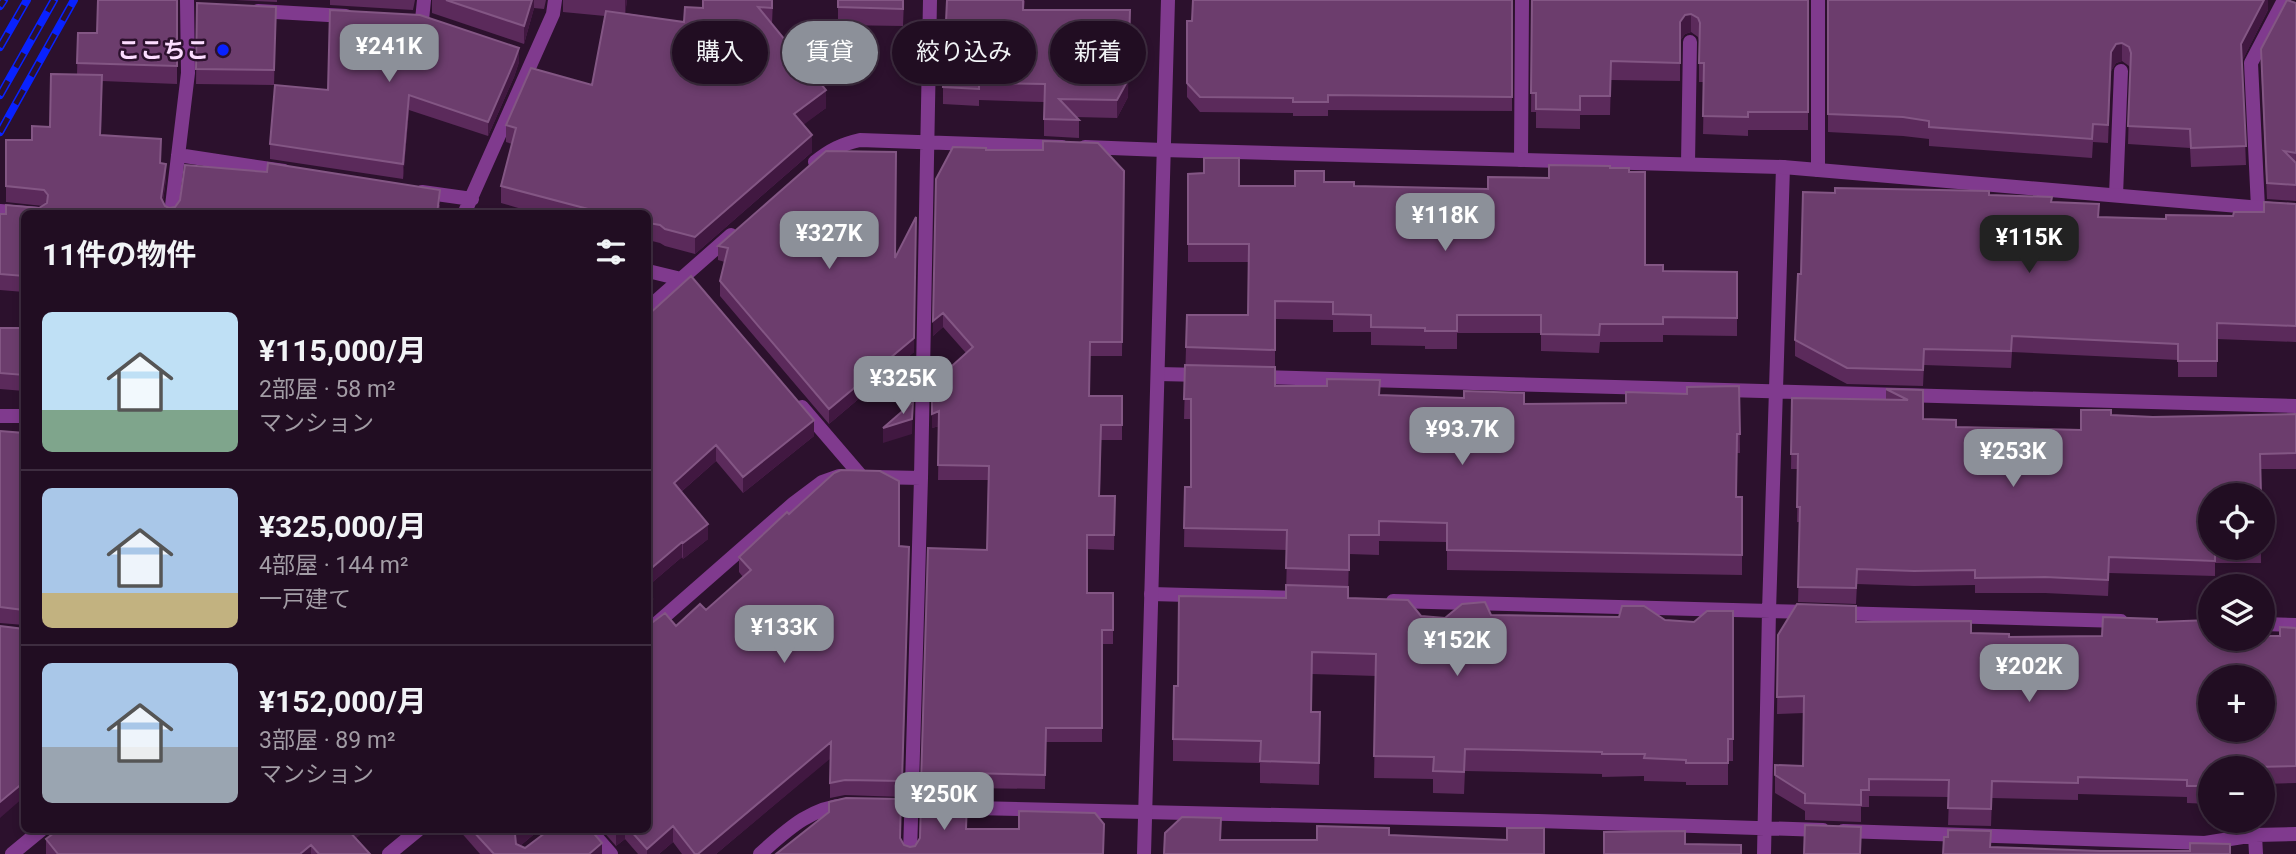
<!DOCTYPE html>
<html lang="ja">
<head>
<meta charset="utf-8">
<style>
  body { margin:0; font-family:Roboto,"Noto Sans JP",sans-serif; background:#29162a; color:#f1f3f6; height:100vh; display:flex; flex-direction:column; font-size:26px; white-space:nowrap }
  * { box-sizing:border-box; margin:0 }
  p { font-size:23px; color:#a29ca5 }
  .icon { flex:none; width:38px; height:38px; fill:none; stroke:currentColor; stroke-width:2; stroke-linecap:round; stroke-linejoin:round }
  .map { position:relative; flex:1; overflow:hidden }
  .side { position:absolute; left:21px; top:210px; width:630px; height:623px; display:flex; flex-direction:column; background:#210d22; border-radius:10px; box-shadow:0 4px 10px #0003,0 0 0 2px #3e2d40 }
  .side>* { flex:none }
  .top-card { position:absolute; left:672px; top:21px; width:665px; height:63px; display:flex; gap:14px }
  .tools { position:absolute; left:2198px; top:483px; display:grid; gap:14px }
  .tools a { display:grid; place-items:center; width:77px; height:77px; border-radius:50%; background:#210d22; box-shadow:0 4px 10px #0003,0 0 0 2px #3e2d40; font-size:35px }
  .price { position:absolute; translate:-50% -60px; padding:0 16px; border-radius:14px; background:#8c9099; color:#fff; font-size:23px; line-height:46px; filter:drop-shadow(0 2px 4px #0008) }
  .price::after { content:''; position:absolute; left:50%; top:42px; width:21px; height:16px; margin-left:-10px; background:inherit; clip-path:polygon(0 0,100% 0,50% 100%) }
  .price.current { background:#222; color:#fff }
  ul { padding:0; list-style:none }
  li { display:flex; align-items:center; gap:21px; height:175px; padding:0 21px }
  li+li { border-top:2px solid #3e2d40 }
  li span { display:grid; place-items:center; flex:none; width:196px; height:140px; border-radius:10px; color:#555 }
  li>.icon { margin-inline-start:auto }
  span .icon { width:84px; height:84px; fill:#fffc; stroke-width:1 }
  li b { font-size:30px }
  h2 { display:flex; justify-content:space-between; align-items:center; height:84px; padding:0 21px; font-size:30px }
  .pill { padding:0 24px; border-radius:32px; background:#210d22; box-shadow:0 4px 10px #0003,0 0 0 2px #3e2d40; font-size:24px; line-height:63px }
  .pill.current { background:#8c9099; color:#fff }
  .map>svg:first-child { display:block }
</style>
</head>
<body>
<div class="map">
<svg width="2296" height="854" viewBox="0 0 2296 854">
  <rect width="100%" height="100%" fill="#2c112d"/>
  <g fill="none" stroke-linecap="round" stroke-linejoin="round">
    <path stroke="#803a8e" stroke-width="14" d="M258 11 346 16
      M422 20 424 0
      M1688 163 1690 42
      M2116 195 2121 71
      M0 211 39 214
      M802 407 862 477
      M0 416H24"/>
    <path stroke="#803a8e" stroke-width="14" d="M1085 147 1163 150
      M178 155 284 171
      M1521 160 1522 0
      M815 162C830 150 842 144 860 140L1062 147
      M1818 170V0
      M422 192 472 199
      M2258 208 2251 63 2284 0
      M171 214 188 73 187 0
      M464 214 553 14 555 0
      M648 271 681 279
      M648 308 731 235
      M1158 374 1203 375
      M1258 377 2296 406
      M874 477 921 478
      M1151 594 1303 598
      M1393 601 1810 612
      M1837 613 2121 621
      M2263 624 2296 625
      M648 631 794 503 822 482 839 476
      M885 806 1538 821 1823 830
      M590 830 611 854
      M1843 831 2205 843 2255 835 2296 834
      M2255 835 2256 854
      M12 854 41 830
      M389 854 418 830
      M760 854C786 831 810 807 847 805
      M910 854 921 478 930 0
      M1764 854 1769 611 1783 167"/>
    <path stroke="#803a8e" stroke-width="14" d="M1163 150 1783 167 2296 211
      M1144 854 1168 0"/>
    <defs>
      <path id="rail" d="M0 6 4 0
        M0 47 27 0
        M0 95 54 0
        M0 132 74 0"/>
    </defs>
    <use href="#rail" stroke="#0922ff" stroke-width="8"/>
    <use href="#rail" stroke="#2c112d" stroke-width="5" stroke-dasharray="16" stroke-linecap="butt"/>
  </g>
  <path fill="#5b2a5b" d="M177 0V84L102 81 101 135 161 163 166 179 163 201 165 206 169 208 440 205 439 214H24V292L0 290V214H6L39 208 43 206 6 202V140H32L50 127 77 74 78 33H97Z
    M235 0H277V2Z
    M330 0H415L413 10 330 5Z
    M432 0H546L544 9 534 8 524 44 432 13Z
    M563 0H627L625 13 684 22 703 8 773 0 772 24 826 108 803 124 812 152 695 254 665 246 660 243 648 240V214H539L501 203V186L512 144 506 142V125L592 85 605 16 563 12Z
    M838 0H904L903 26 838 25Z
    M1025 0 1024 10 1128 97 1117 118 1075 117 1079 120V138L1044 136V102L979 100V106L943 104V87Z
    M1512 0V111L1328 110V116H1293V113L1200 112 1187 97V21Z
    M1532 0H1808V130H1748V136L1703 134 1704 82H1699V41L1698 37 1691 32 1685 34 1680 41V81L1611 80 1610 115H1580V129L1536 128V112H1531Z
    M1828 0H2268V10L2242 61 2246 165 2191 167 2190 148 2128 144 2130 69 2129 66 2122 61 2116 63 2111 71 2108 143 2093 142 2092 158 1929 146V139L1903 136 1828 132Z
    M197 3 276 7 274 85 196 84Z
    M2296 3V201L2267 199 2261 65V49Z
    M519 62 514 77 488 136 409 110 403 179 270 159V144L328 90Z
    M986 150 1124 171 1122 356H1090L1089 396H1122V440H1101L1100 496H1115L1114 550 1087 549V593H1113V644H1102V742H1046L1045 789 968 788V798L921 797V783L987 550 988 480H938L939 426 932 428 966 353 943 327 933 336Z
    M1188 174 1239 186H1295L1324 182 1354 186 1645 265 1663 271 1737 272V336L1663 335V342H1600L1599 353 1541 351V333H1457V349H1425V346L1371 345V332H1333V320L1275 319V386L1380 395 1524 404 1626 403 1739 386 1740 453H1737L1736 497H1742V575L1447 570V542L1379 541V555L1349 554 1348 598 1421 616 1445 618 1491 615 1665 620 1694 622 1733 611V761H1728V785H1686V782L1644 781V776L1602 777V774L1465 771 1464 794 1433 793V779L1374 778 1376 676 1312 674V712L1320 734 1319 785 1260 783V763L1173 761V739L1178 686 1286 598 1287 550 1184 547 1185 487H1191V419H1184L1186 347 1248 315 1249 262H1188Z
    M1989 195 2051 202 2099 217 2166 219 2233 216 2264 212 2296 204V342L2217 339V377H2178V360L2012 352 2011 368 1924 365 1923 386 1847 384 1795 356V340L1801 274Z
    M718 246 895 257 914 352 829 424 720 296V281L725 262 718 260Z
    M648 315 814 436 743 493 716 461 681 492 708 539 683 559 682 557 648 586Z
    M0 328H24V391L0 389Z
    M1886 389 1923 390V419L1956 427 2081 430 2111 415 2153 417 2296 414V469H2260L2261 563H2215V576L2109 573 2108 596 2045 593H1975V585L1914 586 1857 584 1856 604 1798 602 1800 522H1797L1798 469H1791L1792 398 1886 400Z
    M0 431 24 433V625L0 623Z
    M789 514 899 546 909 562 902 797 845 795 830 798V758L716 854H682L673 842 659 854H638L625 839 616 846 602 830H648L676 626 706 610 743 577 739 572V557Z
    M1856 622 2009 637 2102 636 2157 622 2210 639 2280 636 2296 628V783L2263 784V768H2210V804L2187 803V797L2078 794V800L1992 798 1991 826 1948 825 1949 797 1869 796V807H1861V822L1805 820V811L1775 793V765L1803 766 1804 713 1777 714 1778 635Z
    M366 830 356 838 370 854H46V839Z
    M459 830H539L520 846 525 848 602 854H480Z"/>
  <path fill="#411841" d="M532 0H534V8L524 44V26Z
    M625 0H627L625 18Z
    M2264 0H2268V10L2241 63V44Z
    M1130 10 1128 97 1117 118V100Z
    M1691 14V32L1685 34 1680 41V81V22L1685 15Z
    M2122 43V61L2116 63 2111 71 2108 143 2111 52 2116 44Z
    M519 48V62L514 77 488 136V122Z
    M826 90V108L794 132V114Z
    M409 95V110L403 179V164Z
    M812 135V152L695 254V237Z
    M166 164V179L161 214V198Z
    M440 190 439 214H437Z
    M916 217 914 352 829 424V409Z
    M943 313V327L933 336V321Z
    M913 402 912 434 883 443V428Z
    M939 411V426L932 428V414Z
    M814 420V436L743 493V477Z
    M716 445V461L674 498V483Z
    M708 524V539L683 559V543Z
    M682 542V557L648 586V571Z
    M652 599V615L648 619V603Z
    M831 742V758L716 854H698Z
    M24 782V797L0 818V802Z
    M673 826V842L659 854H647V849Z
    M348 830H366L348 845Z
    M521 830H539L515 850V834Z
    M616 830H625V839L616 846Z
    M602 843V854H589Z
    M311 845V854H300Z"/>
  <path fill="#6c3d6d" stroke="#835684" stroke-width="2" fill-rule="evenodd" d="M98 0H177V66L77 63 78 33H97Z
    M446 0H532L524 26Z
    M703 0H772V8L758 7 826 90 794 114 812 135 695 237 665 229 660 225 648 223V214H607L501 186 516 128 506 125 531 68 592 85 606 11 684 22 685 7 703 8Z
    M838 0H903V9L838 7Z
    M947 0H1023V10H1130L1128 80 1117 100 1059 99 1079 120 1044 119 1045 84 979 83V89L943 87Z
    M1193 0H1512V97L1328 95V102H1293V98L1200 97 1187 83V21H1192Z
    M1532 0H1808V112H1748V117L1703 116 1704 63H1699L1700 23 1698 18 1691 14 1685 15 1680 22V63L1611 61 1610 96H1580V110L1536 109V93H1531Z
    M1828 0H2264L2241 44 2246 146 2191 148 2190 129 2128 126 2131 53 2129 47 2122 43 2116 44 2111 52 2108 125 2093 124 2092 139 1929 127V121L1903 117 1828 114Z
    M2287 0 2296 3V153L2284 151 2296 163V185L2267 183 2261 49Z
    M197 3 276 7 274 70 196 69Z
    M330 10 420 15 519 48 514 62 488 122 409 95 403 164 270 144 275 85 328 90Z
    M51 74 102 75 100 135 161 139 160 163 166 164 161 198 165 206 169 208 175 207 180 200 185 165 267 172 268 163 440 190 437 214H24V276L0 274V214H6V205L39 208 47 203 48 195 44 190 6 186V140H32V126L50 127Z
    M1043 141 1098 143 1124 171 1122 342H1090L1089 396H1122V425H1101L1099 496H1115L1114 535H1087V593H1113V630H1102V728H1046L1045 775 968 773V784L921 783 928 548 987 550 989 466 938 465 939 411 932 414V384L973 347 943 313 933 321 936 179 953 147 986 148V150H1043Z
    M826 151 896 152 895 258 916 217 914 338 829 409 720 281 728 248 718 246Z
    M1204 158H1239V186H1295V171H1324V182H1354V186L1488 189V177L1549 178V165L1610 166V168H1629V172H1645V265H1663V271L1737 272V318L1663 317V324H1600L1599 335 1541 334V315H1457V331H1425V328L1371 327V315L1333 314V302L1275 301V350L1186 347 1187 315H1248L1249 244H1188V174L1204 173Z
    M1835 188 1989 191V195L2052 197 2051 202 2099 204 2098 217 2166 219V215L2233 216 2234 212H2264V202L2296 204V326L2217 323V361H2178V344L2012 336 2011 351 1924 349 1923 370 1847 368 1795 340 1798 274H1801L1803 192 1835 193Z
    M691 276 814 420 743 477 716 445 674 483 708 524 683 543 682 542 648 571V315Z
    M0 328H24V375L0 373Z
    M1185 365 1275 367V386H1327V379L1380 380 1379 395 1464 398V391L1524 393V404L1626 403V392L1687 394V387L1739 386 1740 434H1737L1736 497H1742V555L1447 550V523L1379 521V535H1349V570L1286 568 1287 530 1184 528 1185 487H1191V399H1184Z
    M1886 389 1923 390V419L1956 420V427L2081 430V410H2111V415L2153 417 2296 414V453L2260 454 2261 495H2210V548H2215V561L2109 557 2108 580 2045 577 1975 578V570L1914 571 1857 569 1856 588 1798 587 1800 507H1797L1798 454H1791L1792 398 1908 400Z
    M913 402 912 419 883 428Z
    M0 431 24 433V610L0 607Z
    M841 470 880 471 899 481V546L909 547 902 781 845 780 830 783 831 742 698 854H695L673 826 647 849 630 830H648V624L649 625 665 613 676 626 700 604 706 610 751 570 739 557 787 512 789 514 834 473Z
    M1286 585 1348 587V598L1408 600 1421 616 1445 618 1462 604 1485 602 1491 615 1619 617 1622 606H1644L1665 620 1694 622 1707 611H1733V739H1728V763H1686V760L1644 758 1645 754H1602V752L1465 749 1464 772 1433 771 1434 757 1374 756 1376 654 1312 652 1311 712H1320L1319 763 1260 761 1261 741 1173 739 1174 686H1178L1179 596 1286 598Z
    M648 594 652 599 648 603Z
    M1797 604 1856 606V622L1971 621V633L2009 634V637L2102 636 2103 617 2157 619V622L2210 620V639H2263V636H2280V627L2296 628V766L2210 768V786H2187V780L2078 777V783L1992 781 1991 809 1948 808 1949 780 1869 779V790H1861V805L1805 803V794L1775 775V765L1803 766 1804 696 1777 697 1778 635ZM2210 677H2263V730H2210Z
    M0 626 24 629V782L0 802Z
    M846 798 901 799 900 838 904 845 910 847 915 846 920 838 921 800 967 801 966 829H1019V811L1095 813 1104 824 1103 854H776L829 812V802Z
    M1182 817 1221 818 1220 840H1317V826L1389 828V835L1507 840V828H1544V854H1164L1165 833Z
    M1805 825 1861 827 1860 854H1804Z
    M58 830H348L370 854H319L311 845 300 854H58L46 839Z
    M472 830H521L515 834 516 844 525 848 549 830H591L602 843 589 854H494Z
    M1948 830 1991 831 1990 847 2100 851H2190V843L2230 844V854H1943L1944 837H1948Z
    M1685 831V844L1741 845V854H1604V832Z"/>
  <circle fill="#0922ff" stroke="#2c112d" stroke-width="2.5" cx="223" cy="50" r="7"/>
  <g text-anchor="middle" stroke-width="5" stroke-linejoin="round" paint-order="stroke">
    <g font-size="23" font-weight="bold" fill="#fcddff" stroke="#2c112d" text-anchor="end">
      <text x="209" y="58">ここちこ</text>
    </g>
  </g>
</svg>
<div class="tools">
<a><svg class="icon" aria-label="locate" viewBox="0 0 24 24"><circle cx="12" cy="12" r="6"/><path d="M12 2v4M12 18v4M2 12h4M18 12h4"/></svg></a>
<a><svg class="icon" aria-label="layers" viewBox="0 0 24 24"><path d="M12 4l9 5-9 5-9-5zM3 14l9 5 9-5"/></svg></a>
<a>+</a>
<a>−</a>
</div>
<b class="price" style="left:389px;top:84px">¥241K</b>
<b class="price" style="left:1445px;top:253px">¥118K</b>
<b class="price" style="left:829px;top:271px">¥327K</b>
<b class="price current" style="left:2029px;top:275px">¥115K</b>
<b class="price" style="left:903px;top:416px">¥325K</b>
<b class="price" style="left:1462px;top:467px">¥93.7K</b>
<b class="price" style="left:2013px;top:489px">¥253K</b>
<b class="price" style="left:784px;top:665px">¥133K</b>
<b class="price" style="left:1457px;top:678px">¥152K</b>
<b class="price" style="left:2029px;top:704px">¥202K</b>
<b class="price" style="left:944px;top:832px">¥250K</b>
<div class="top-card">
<a class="pill">購入</a>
<a class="pill current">賃貸</a>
<a class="pill">絞り込み</a>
<a class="pill">新着</a>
</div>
<section class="side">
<h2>11件の物件<svg class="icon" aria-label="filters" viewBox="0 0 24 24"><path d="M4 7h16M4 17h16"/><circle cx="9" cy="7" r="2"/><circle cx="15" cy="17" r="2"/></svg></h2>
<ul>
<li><span style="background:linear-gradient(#bfe0f5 70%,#7fa58c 0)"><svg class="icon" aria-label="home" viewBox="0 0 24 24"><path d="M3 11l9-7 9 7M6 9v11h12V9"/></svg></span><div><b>¥115,000/月</b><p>2部屋 · 58 m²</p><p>マンション</p></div></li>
<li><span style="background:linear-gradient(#a9c7e8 75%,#c2b280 0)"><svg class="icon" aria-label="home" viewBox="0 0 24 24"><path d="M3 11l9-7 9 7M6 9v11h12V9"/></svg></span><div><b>¥325,000/月</b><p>4部屋 · 144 m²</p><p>一戸建て</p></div></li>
<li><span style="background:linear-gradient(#a9c7e8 60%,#9aa5b1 0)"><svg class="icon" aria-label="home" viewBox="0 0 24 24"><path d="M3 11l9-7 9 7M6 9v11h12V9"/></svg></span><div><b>¥152,000/月</b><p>3部屋 · 89 m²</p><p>マンション</p></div></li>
</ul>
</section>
</div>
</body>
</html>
